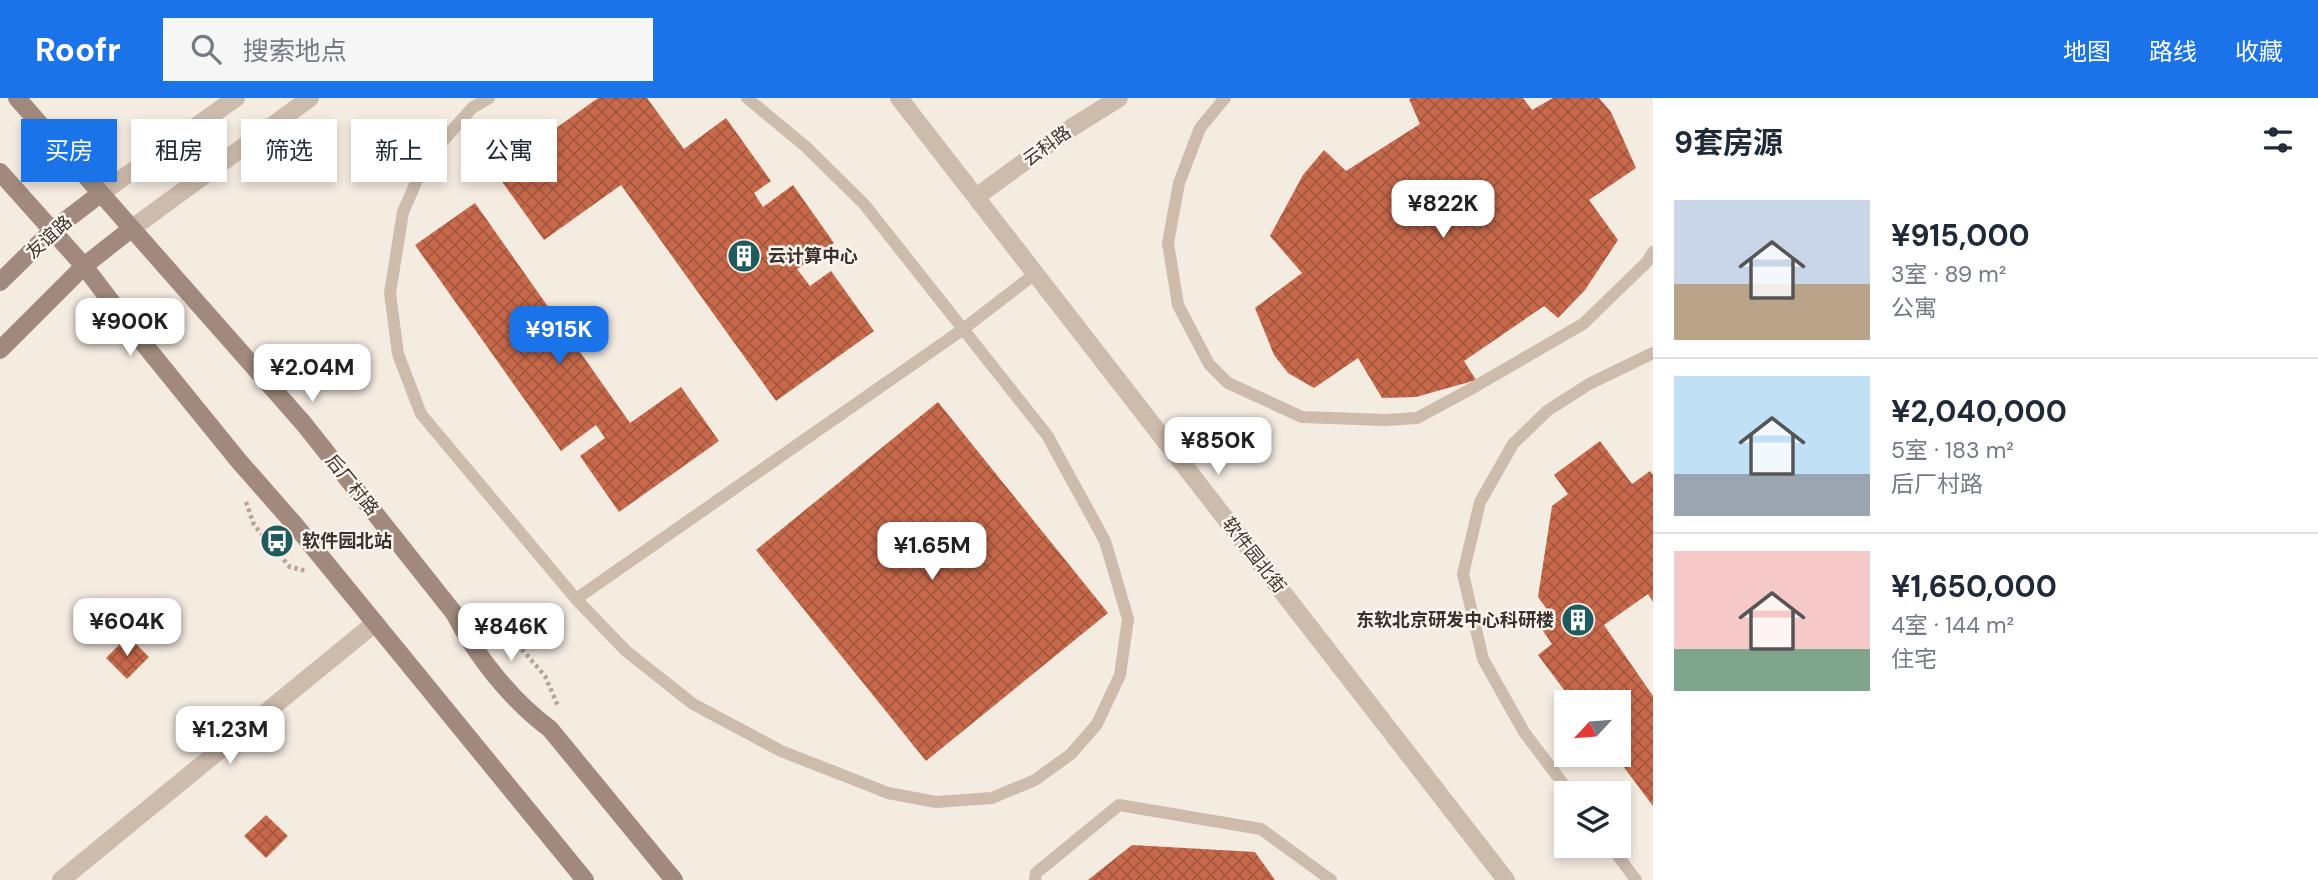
<!DOCTYPE html>
<html lang="zh">
<head>
<meta charset="utf-8">
<style>
  body { margin:0; font-family:"DM Sans","Noto Sans SC",sans-serif; background:#f6f6f7; color:#1f2937; height:100vh; display:flex; flex-direction:column; font-size:26px; white-space:nowrap }
  * { box-sizing:border-box; margin:0 }
  p { font-size:23px; color:#747a83 }
  .icon { flex:none; width:38px; height:38px; fill:none; stroke:currentColor; stroke-width:2; stroke-linecap:round; stroke-linejoin:round }
  .map { position:relative; flex:1; overflow:hidden }
  .side { display:flex; flex-direction:column; background:#fff; width:665px }
  .side>* { flex:none }
  .hud { position:absolute; left:21px; top:21px; width:665px; height:63px; display:flex; gap:14px }
  .needle { width:46px; rotate:244deg }
  .tools { position:absolute; left:1554px; top:592px; display:grid; gap:14px }
  .tools a { display:grid; place-items:center; width:77px; height:77px; border-radius:0px; background:#fff; box-shadow:0 4px 10px #0003; font-size:35px }
  .price { position:absolute; translate:-50% -60px; padding:0 16px; border-radius:14px; background:#fff; color:#222; font-size:23px; line-height:46px; filter:drop-shadow(0 2px 4px #0008) }
  .price::after { content:''; position:absolute; left:50%; top:42px; width:21px; height:16px; margin-left:-10px; background:inherit; clip-path:polygon(0 0,100% 0,50% 100%) }
  .price.selected { background:#1a73e8; color:#fff }
  ul { padding:0; list-style:none }
  li { display:flex; align-items:center; gap:21px; height:175px; padding:0 21px }
  li+li { border-top:2px solid #e0e1e3 }
  li span { display:grid; place-items:center; flex:none; width:196px; height:140px; border-radius:0px; color:#555 }
  li>.icon { margin-inline-start:auto }
  span .icon { width:84px; height:84px; fill:#fffc; stroke-width:1 }
  li b { font-size:30px }
  h2 { display:flex; justify-content:space-between; align-items:center; height:84px; padding:0 21px; font-size:30px }
  .chip { padding:0 24px; border-radius:0px; background:#fff; box-shadow:0 4px 10px #0003; font-size:24px; line-height:63px }
  .chip.selected { background:#1a73e8; color:#fff }
  header { display:flex; align-items:center; gap:42px; box-sizing:border-box; height:98px; padding:0 35px; background:#1a73e8; color:#fff }
  header strong { font-size:33px }
  nav { display:flex; gap:38px; margin-inline-start:auto; font-size:24px }
  .search { width:490px; height:63px; background:#f6f6f7; display:flex; align-items:center; gap:18px; box-sizing:border-box; padding:0 24px; border-radius:0px; color:#747a83; font-size:26px }
  main { display:flex; flex:1; min-height:0 }
  .map>svg:first-child { display:block }
</style>
</head>
<body>
<header>
<strong>Roofr</strong>
<div class="search"><svg class="icon" aria-label="search" viewBox="0 0 24 24"><circle cx="10" cy="10" r="6"/><path d="M15 15l6 6"/></svg>搜索地点</div>
<nav><a>地图</a><a>路线</a><a>收藏</a></nav>
</header>
<main>
<div class="map">
<svg width="1653" height="782" viewBox="0 0 1653 782">
  <defs>
    <pattern id="building-cross-hatch" width="8" height="8" patternUnits="userSpaceOnUse" patternTransform="scale(1.75)"><rect width="8" height="8" fill="#c8694b"/><path d="M0 0l8 8M0 8l8-8" fill="none" stroke="#a4573f"/></pattern>
  </defs>
  <rect width="100%" height="100%" fill="#f4ebe1"/>
  <path fill="url(#building-cross-hatch)" d="M598 0H647L684 51 726 20 771 83 754 95 763 109 793 87 834 145 797 171 810 188 831 173 874 233 776 303 621 87 544 142 495 74Z
    M1412 0H1523L1532 12 1553 0H1599L1611 14 1636 70 1589 102 1618 142 1585 192 1558 220 1544 208 1464 263 1476 282 1416 299 1382 300 1358 260 1314 290 1288 275 1274 257 1255 210 1302 175 1270 138 1303 77 1324 52 1346 73 1420 26 1409 1Z
    M475 105 630 325 681 289 719 343 619 414 580 358 605 340 596 327 561 353 415 147Z
    M938 304 1108 515 926 663 756 452Z
    M1600 343 1632 386 1650 373 1653 377V504L1648 496 1604 527 1653 598V708L1614 656H1619V604H1573L1538 557 1552 546 1539 527 1552 518 1538 499 1552 408 1568 396 1554 377Z
    M128 538 149 559 127 581 106 560Z
    M266 717 288 738 266 760 244 738Z
    M1132 747 1255 754 1275 782H1088Z"/>
  <g fill="none" stroke-linecap="round" stroke-linejoin="round">
    <path stroke="#b9a596" stroke-width="4.5" stroke-dasharray="3.5 3.5" stroke-linecap="butt" d="M246 404 254 427 290 469 307 473
      M479 516 507 534 545 578 558 608"/>
    <path stroke="#cdbbac" stroke-width="12" d="M489 0 472 10 426 62 403 114 390 195 398 256 421 316 576 501 626 553 693 606 781 653 888 695 936 704 992 700 1035 682 1071 656 1097 626 1120 577 1128 521 1105 443 1047 337 864 106 805 48 747 0
      M1225 0 1200 30 1179 85 1168 145 1178 207 1209 266 1228 285 1302 319 1385 322 1417 320 1469 292 1583 226 1647 164 1653 154
      M576 501 962 232 1036 175
      M1570 695 1524 634 1483 561 1463 476 1480 404 1513 346 1547 313 1589 286 1653 255
      M1610 747 1636 782
      M1035 782 1036 775 1119 707 1261 731 1331 782"/>
    <path stroke="#cdbbac" stroke-width="18" d="M61 782 375 525"/>
    <path stroke="#cdbbac" stroke-width="18" d="M899 0 1506 782
      M100 96 236 0
      M976 99 1071 30 1119 0
      M131 131 310 0"/>
    <path stroke="#a18a7d" stroke-width="18" d="M17 0 304 326 454 515C476 558 511 602 550 631L674 782
      M0 74 84 168 135 235 238 362 295 427 585 782
      M0 184 53 132 100 96
      M0 252 84 168 131 131"/>
  </g>
  <defs>
    <symbol id="building-disc" viewBox="-11 -11 22 22"><circle r="9.5" fill="#1f5a5e" stroke="#fbf5ee"/><path d="M-4-6H4V6H1V3H-1V6H-4ZM-2.5-4.3h1.7v1.8h-1.7ZM.8-4.3h1.7v1.8H.8ZM-2.5-1h1.7V.8h-1.7ZM.8-1h1.7V.8H.8Z" fill="#fff"/></symbol>
    <symbol id="bus-disc" viewBox="-11 -11 22 22"><circle r="9.5" fill="#1f5a5e" stroke="#fbf5ee"/><path d="M-5-6H5V4H4V6H2V4H-2V6H-4V4H-5ZM-3.5-4V0h7V-4ZM-3.5 1.2v1.5H-2V1.2ZM2 1.2v1.5H3.5V1.2Z" fill="#fff"/></symbol>
  </defs>
  <g fill-rule="evenodd">
    <use href="#building-disc" x="725" y="139" width="38" height="38"/>
    <use href="#bus-disc" x="258" y="424" width="38" height="38"/>
    <use href="#building-disc" x="1559" y="503" width="38" height="38"/>
  </g>
  <g text-anchor="middle" stroke-width="5" stroke-linejoin="round" paint-order="stroke">
    <g font-size="18" fill="#3b302b" stroke="#fbf5ee">
      <text transform="translate(1047 48) rotate(-36)" y="6">云科路</text>
      <text transform="translate(49 139) rotate(-42)" y="6">友谊路</text>
      <text transform="translate(352 387) rotate(51)" y="6">后厂村路</text>
      <text transform="translate(1254 457) rotate(52)" y="6">软件园北街</text>
    </g>
    <g font-size="18" font-weight="bold" fill="#3b302b" stroke="#fbf5ee" text-anchor="start">
      <text x="768" y="164">云计算中心</text>
      <text x="302" y="449">软件园北站</text>
      <text x="1554" y="528" text-anchor="end">东软北京研发中心科研楼</text>
    </g>
  </g>
</svg>
<div class="tools">
<a><svg class="needle" viewBox="-14 -14 28 28"><path d="M0-13l5 13h-10z" fill="#e53935"/><path d="M0 13l5-13h-10z" fill="#747a83"/></svg></a>
<a><svg class="icon" aria-label="layers" viewBox="0 0 24 24"><path d="M12 4l9 5-9 5-9-5zM3 14l9 5 9-5"/></svg></a>
</div>
<b class="price" style="left:1443px;top:142px">¥822K</b>
<b class="price" style="left:130px;top:260px">¥900K</b>
<b class="price selected" style="left:559px;top:268px">¥915K</b>
<b class="price" style="left:312px;top:306px">¥2.04M</b>
<b class="price" style="left:1218px;top:379px">¥850K</b>
<b class="price" style="left:932px;top:484px">¥1.65M</b>
<b class="price" style="left:127px;top:560px">¥604K</b>
<b class="price" style="left:511px;top:565px">¥846K</b>
<b class="price" style="left:230px;top:668px">¥1.23M</b>
<div class="hud">
<a class="chip selected">买房</a>
<a class="chip">租房</a>
<a class="chip">筛选</a>
<a class="chip">新上</a>
<a class="chip">公寓</a>
</div>
</div>
<section class="side">
<h2>9套房源<svg class="icon" aria-label="filters" viewBox="0 0 24 24"><path d="M4 7h16M4 17h16"/><circle cx="9" cy="7" r="2"/><circle cx="15" cy="17" r="2"/></svg></h2>
<ul>
<li><span style="background:linear-gradient(#c9d6e8 60%,#b9a48a 0)"><svg class="icon" aria-label="home" viewBox="0 0 24 24"><path d="M3 11l9-7 9 7M6 9v11h12V9"/></svg></span><div><b>¥915,000</b><p>3室 · 89 m²</p><p>公寓</p></div></li>
<li><span style="background:linear-gradient(#bfe0f5 70%,#9aa5b1 0)"><svg class="icon" aria-label="home" viewBox="0 0 24 24"><path d="M3 11l9-7 9 7M6 9v11h12V9"/></svg></span><div><b>¥2,040,000</b><p>5室 · 183 m²</p><p>后厂村路</p></div></li>
<li><span style="background:linear-gradient(#f6c9c9 70%,#7fa58c 0)"><svg class="icon" aria-label="home" viewBox="0 0 24 24"><path d="M3 11l9-7 9 7M6 9v11h12V9"/></svg></span><div><b>¥1,650,000</b><p>4室 · 144 m²</p><p>住宅</p></div></li>
</ul>
</section>
</main>
</body>
</html>
